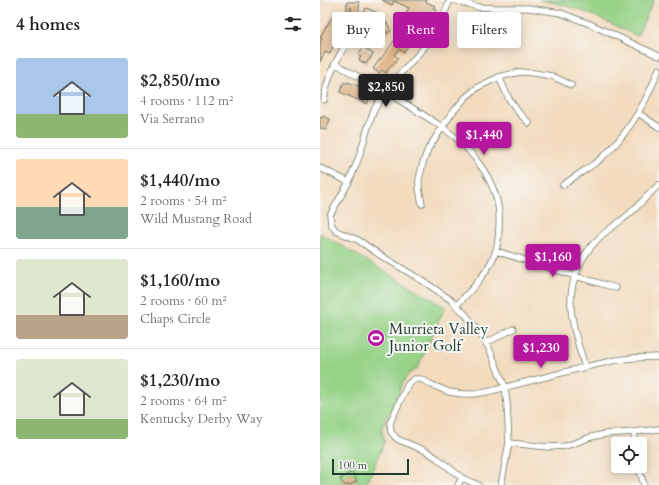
<!DOCTYPE html>
<html lang="en">
<head>
<meta charset="utf-8">
<style>
  body { margin:0; font-family:Cardo,serif; background:#f6f6f6; color:#222; height:100vh; display:flex; flex-direction:column; font-size:15px; white-space:nowrap }
  * { box-sizing:border-box; margin:0 }
  p { font-size:13px; color:#767676 }
  .icon { flex:none; width:22px; height:22px; fill:none; stroke:currentColor; stroke-width:2; stroke-linecap:round; stroke-linejoin:round }
  .map { position:relative; flex:1; overflow:hidden }
  .details { display:flex; flex-direction:column; background:#fff; width:320px }
  .details>* { flex:none }
  .hud { position:absolute; left:12px; top:12px; width:267px; height:36px; display:flex; gap:8px }
  .buttons { position:absolute; left:291px; top:437px; display:grid; gap:8px }
  .buttons a { display:grid; place-items:center; width:36px; height:36px; border-radius:4px; background:#fff; box-shadow:0 2px 10px #0003; font-size:20px }
  .scale { position:absolute; left:12px; bottom:10px; width:77px; box-sizing:border-box; padding-left:4px; border:2px solid #1f3d34; border-top:0; font-size:11px; line-height:14px; white-space:nowrap; color:#1f3d34; -webkit-text-stroke:3px #f6f6f2; paint-order:stroke }
  .price { position:absolute; translate:-50% -34px; padding:0 9px; border-radius:4px; background:#b5179e; color:#fff; font-size:13px; line-height:26px; filter:drop-shadow(0 1px 2px #0008) }
  .price::after { content:''; position:absolute; left:50%; top:24px; width:12px; height:9px; margin-left:-6px; background:inherit; clip-path:polygon(0 0,100% 0,50% 100%) }
  .price.on { background:#222; color:#fff }
  ul { padding:0; list-style:none }
  li { display:flex; align-items:center; gap:12px; height:100px; padding:0 16px }
  li+li { border-top:1px solid #e0e0e0 }
  li span { display:grid; place-items:center; flex:none; width:112px; height:80px; border-radius:4px; color:#555 }
  li>.icon { margin-inline-start:auto }
  span .icon { width:48px; height:48px; fill:#fffc; stroke-width:1 }
  li b { font-size:17px }
  h2 { display:flex; justify-content:space-between; align-items:center; height:48px; padding:0 16px; font-size:17px }
  .chip { padding:0 14px; border-radius:4px; background:#fff; box-shadow:0 2px 10px #0003; font-size:14px; line-height:36px }
  .chip.on { background:#b5179e; color:#fff }
  main { display:flex; flex:1; min-height:0 }
  .map>svg:first-child { display:block }
</style>
</head>
<body>
<main>
<section class="details">
<h2>4 homes<svg class="icon" aria-label="filters" viewBox="0 0 24 24"><path d="M4 7h16M4 17h16"/><circle cx="9" cy="7" r="2"/><circle cx="15" cy="17" r="2"/></svg></h2>
<ul>
<li><span style="background:linear-gradient(#a9c7e8 70%,#8fb573 0)"><svg class="icon" aria-label="home" viewBox="0 0 24 24"><path d="M3 11l9-7 9 7M6 9v11h12V9"/></svg></span><div><b>$2,850/mo</b><p>4 rooms · 112 m²</p><p>Via Serrano</p></div></li>
<li><span style="background:linear-gradient(#ffd9b3 60%,#7fa58c 0)"><svg class="icon" aria-label="home" viewBox="0 0 24 24"><path d="M3 11l9-7 9 7M6 9v11h12V9"/></svg></span><div><b>$1,440/mo</b><p>2 rooms · 54 m²</p><p>Wild Mustang Road</p></div></li>
<li><span style="background:linear-gradient(#dfe7d0 70%,#b9a48a 0)"><svg class="icon" aria-label="home" viewBox="0 0 24 24"><path d="M3 11l9-7 9 7M6 9v11h12V9"/></svg></span><div><b>$1,160/mo</b><p>2 rooms · 60 m²</p><p>Chaps Circle</p></div></li>
<li><span style="background:linear-gradient(#dfe7d0 75%,#8fb573 0)"><svg class="icon" aria-label="home" viewBox="0 0 24 24"><path d="M3 11l9-7 9 7M6 9v11h12V9"/></svg></span><div><b>$1,230/mo</b><p>2 rooms · 64 m²</p><p>Kentucky Derby Way</p></div></li>
</ul>
</section>
<div class="map">
<svg width="339" height="485" viewBox="0 0 339 485">
  <rect width="100%" height="100%" fill="#f6f6f2"/>
  <filter id="ink" filterUnits="userSpaceOnUse"><feTurbulence type="fractalNoise" baseFrequency=".025" numOctaves="2"/><feDisplacementMap in="SourceGraphic" scale="8" xChannelSelector="R" yChannelSelector="G"/><feConvolveMatrix kernelMatrix="1 2 1 2 8 2 1 2 1" color-interpolation-filters="sRGB"/></filter>
  <filter id="wash" filterUnits="userSpaceOnUse"><feTurbulence type="fractalNoise" baseFrequency=".012" numOctaves="4" result="noise"/><feDisplacementMap in="SourceGraphic" scale="16" xChannelSelector="R" yChannelSelector="G"/><feGaussianBlur stdDeviation="0.9" result="paint"/><feColorMatrix in="noise" values="0 0 0 0 0 0 0 0 0 0 0 0 0 0 0 0 0 1.4 0 .05"/><feComposite in="paint" operator="in"/></filter>
  <g filter="url(#wash)">
    <rect width="100%" height="100%" fill="#f3dbbe"/>
    <path fill="#96d388" stroke="#5a885e" d="M219 0H334L317 36C285 21 254 4 219 0Z
      M0 233 125 307 97 369C80 376 81 392 73 407 70 414 64 419 62 426 61 431 64 436 65 441L46 485H0Z"/>
    <g fill="none" stroke-linecap="round" stroke-linejoin="round">
      <path stroke="#5cbcdb" stroke-width="1.5" d="M0 3 2 0"/>
    </g>
    <g id="blocks">
      <path fill="#ddb185" d="M62 0H106V2L115 6 113 8 117 10 113 19 100 13 99 16 94 13 92 16 86 13 89 8 74 1 72 5Z
        M27 2H39V18H32L31 7 27 14Z
        M46 8 58 13 52 25 41 19Z
        M16 11 26 16 16 31 19 32 10 54 5 52 0 62V43L2 39 0 38 6 26V27Z
        M65 20 71 31 60 36V34L58 35 57 33 54 34 50 27Z
        M89 23 104 30 101 36 98 35 95 39 93 38 84 52 79 49 74 55 78 58 73 65 72 64 66 73 62 70 59 73 53 69 60 59H61L79 34 80 35 84 27 87 28Z
        M43 47 53 54 46 64 39 60 41 57 38 55Z
        M24 82 27 84 28 82 48 90 46 94 50 95 47 104 20 92Z
        M3 116 10 119 6 130 0 128V117L2 118Z
        M32 472 37 481 30 485H24L20 479Z"/>
    </g>
  </g>
  <g filter="url(#ink)">
    <use href="#blocks" fill-opacity="0" stroke="#697464" stroke-width="1"/>
    <g fill="none" stroke-linecap="round" stroke-linejoin="round">
      <defs>
        <path id="street" d="M130 0 119 27 111 40 72 83 65 91 54 110 49 124 38 160 29 182 10 215 11 224 16 231 38 240 63 257 103 281 131 300 146 315 159 332 169 348 178 370 185 387 187 404 189 443 181 485
          M133 0 158 7 175 8H209L241 13 270 24 339 56
          M16 64C40 78 65 91 89 106 100 113 112 120 122 127 153 149 182 186 179 225 179 236 178 248 173 258 165 276 150 291 136 306
          M179 77 189 99 199 113 209 123
          M4 100C6 82 14 64 23 49 26 45 30 41 34 37
          M318 113 339 127
          M0 168 29 182
          M243 185C254 177 267 169 278 161 307 137 326 103 339 69
          M102 204 99 188V179L103 163 108 149 132 113 146 97 158 87 179 77 200 72 214 73 232 76 251 85
          M176 251 255 276 296 288
          M166 343 193 329
          M265 367C259 347 251 324 251 304 250 281 261 256 277 240 285 231 299 223 308 215 319 206 328 194 339 185
          M314 432 315 444
          M189 443 228 447 246 446 271 437 286 434 314 432 339 429
          M318 466 324 485
          M138 485 142 478
          M158 485 142 478 117 458 106 451 77 439 71 432 70 423 88 384 94 379H101L112 385 129 392 143 394H154L167 392 265 367 297 360 312 358 339 357"/>
      </defs>
      <use href="#street" stroke="#697464" stroke-width="7"/>
      <use href="#street" stroke="#fff" stroke-width="5.5"/>
    </g>
  </g>
  <defs>
    <symbol id="stadium-disc" viewBox="-11 -11 22 22"><circle r="9.5" fill="#b5179e" stroke="#f6f6f2"/><path d="M0-5a6.5 5 0 1 0 0 10a6.5 5 0 1 0 0-10ZM-3.5-1.8h7v3.6h-7Z" fill="#fff"/></symbol>
  </defs>
  <g fill-rule="evenodd">
    <use href="#stadium-disc" x="46" y="328" width="20" height="20"/>
  </g>
  <g text-anchor="middle" stroke-width="4" stroke-linejoin="round" paint-order="stroke">
    <g font-size="15" fill="#1f3d34" stroke="#f6f6f2" text-anchor="start">
      <text x="69" y="334">Murrieta Valley<tspan x="69" dy="17">Junior Golf</tspan></text>
    </g>
  </g>
</svg>
<div class="buttons">
<a><svg class="icon" aria-label="locate" viewBox="0 0 24 24"><circle cx="12" cy="12" r="6"/><path d="M12 2v4M12 18v4M2 12h4M18 12h4"/></svg></a>
</div>
<div class="scale">100 m</div>
<b class="price on" style="left:66px;top:108px">$2,850</b>
<b class="price" style="left:164px;top:156px">$1,440</b>
<b class="price" style="left:233px;top:278px">$1,160</b>
<b class="price" style="left:221px;top:369px">$1,230</b>
<div class="hud">
<a class="chip">Buy</a>
<a class="chip on">Rent</a>
<a class="chip">Filters</a>
</div>
</div>
</main>
</body>
</html>
